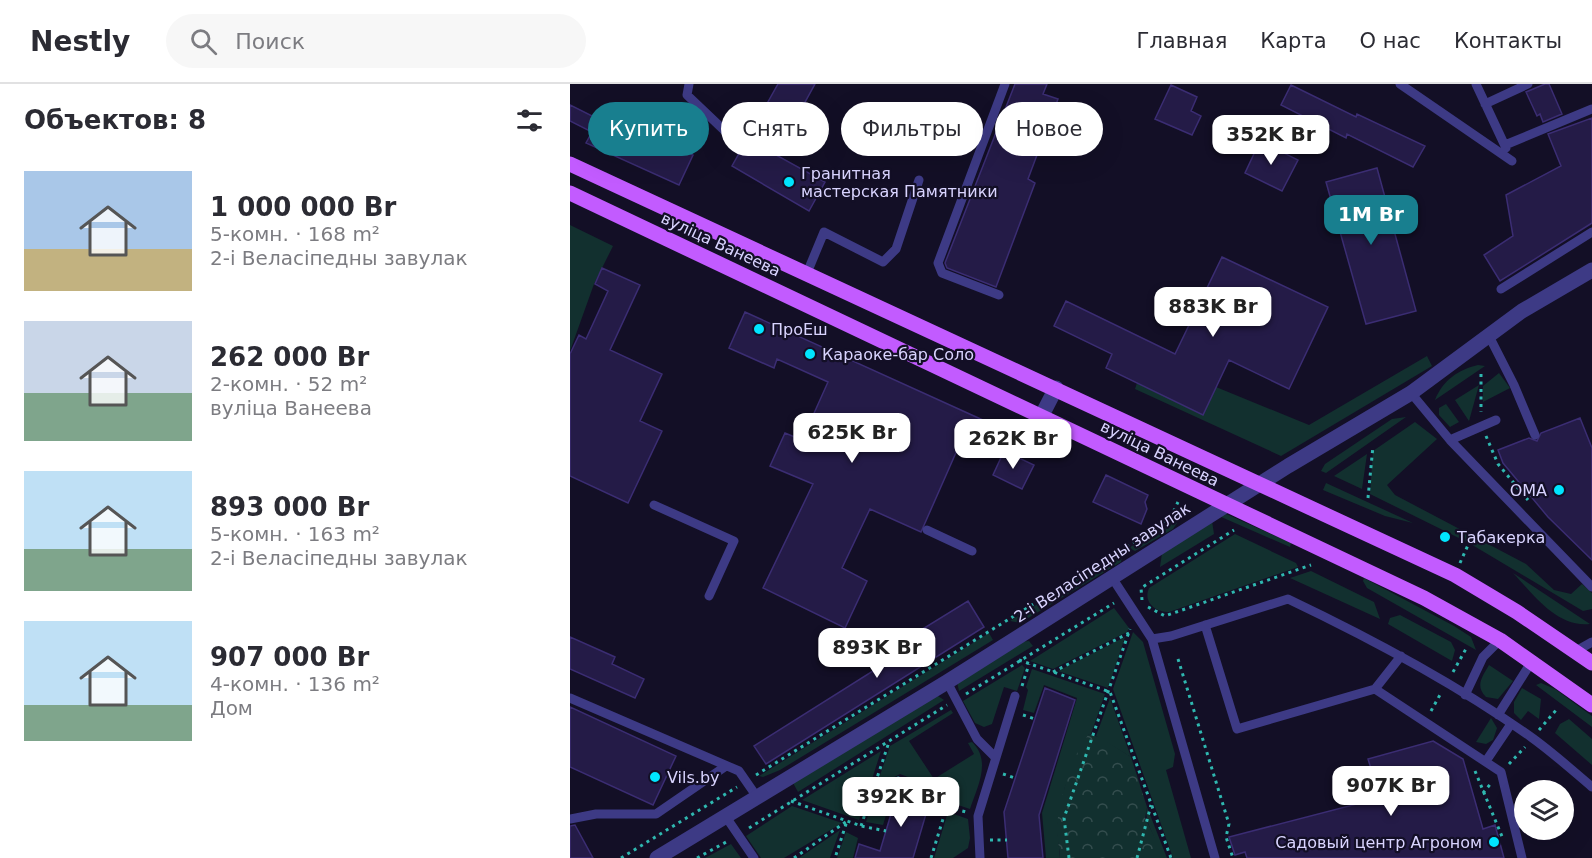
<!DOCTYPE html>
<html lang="ru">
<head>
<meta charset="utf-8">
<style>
  body { margin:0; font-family:"DejaVu Sans",sans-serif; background:#f7f7f7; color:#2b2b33; height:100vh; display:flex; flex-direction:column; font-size:22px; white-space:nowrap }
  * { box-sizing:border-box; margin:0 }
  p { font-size:20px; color:#7c7c81 }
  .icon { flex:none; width:33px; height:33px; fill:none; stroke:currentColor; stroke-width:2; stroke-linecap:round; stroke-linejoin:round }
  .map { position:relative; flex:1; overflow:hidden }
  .sheet { display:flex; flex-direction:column; background:#fff; width:570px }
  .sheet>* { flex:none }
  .banner { position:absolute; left:18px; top:18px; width:570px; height:54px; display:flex; gap:12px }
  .controls { position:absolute; left:944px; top:696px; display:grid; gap:12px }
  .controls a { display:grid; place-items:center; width:60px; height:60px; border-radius:50%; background:#fff; box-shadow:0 6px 24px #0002; font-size:30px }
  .price { position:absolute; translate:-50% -51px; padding:0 14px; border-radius:12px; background:#fff; color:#222; font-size:20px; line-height:39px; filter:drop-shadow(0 2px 3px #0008) }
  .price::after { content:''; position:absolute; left:50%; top:36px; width:18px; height:14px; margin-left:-9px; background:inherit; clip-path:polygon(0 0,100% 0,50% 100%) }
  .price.on { background:#187f8f; color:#fff }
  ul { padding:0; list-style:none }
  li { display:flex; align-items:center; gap:18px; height:150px; padding:0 24px }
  li span { display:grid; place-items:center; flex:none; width:168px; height:120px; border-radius:0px; color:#555 }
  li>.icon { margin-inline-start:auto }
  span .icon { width:72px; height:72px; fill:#fffc; stroke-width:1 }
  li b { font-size:26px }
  h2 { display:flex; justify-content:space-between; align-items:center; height:72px; padding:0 24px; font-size:26px }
  .tag { padding:0 21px; border-radius:27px; background:#fff; box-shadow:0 6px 24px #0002; font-size:21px; line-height:54px }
  .tag.on { background:#187f8f; color:#fff }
  header { display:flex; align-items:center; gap:36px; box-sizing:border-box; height:84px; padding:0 30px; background:#fff; border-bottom:2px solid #e1e1e2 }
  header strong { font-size:28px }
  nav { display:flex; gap:33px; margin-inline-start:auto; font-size:21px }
  .search { width:420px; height:54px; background:#f7f7f7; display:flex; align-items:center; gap:15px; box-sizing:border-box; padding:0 21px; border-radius:33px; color:#7c7c81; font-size:22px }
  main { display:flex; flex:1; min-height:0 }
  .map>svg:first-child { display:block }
</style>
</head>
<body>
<header>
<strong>Nestly</strong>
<div class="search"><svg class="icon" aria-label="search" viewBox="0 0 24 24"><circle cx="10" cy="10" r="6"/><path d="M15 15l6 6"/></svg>Поиск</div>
<nav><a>Главная</a><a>Карта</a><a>О нас</a><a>Контакты</a></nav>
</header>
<main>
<section class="sheet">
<h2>Объектов: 8<svg class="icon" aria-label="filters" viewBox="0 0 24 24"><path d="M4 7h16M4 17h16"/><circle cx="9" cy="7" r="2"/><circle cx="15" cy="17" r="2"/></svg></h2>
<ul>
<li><span style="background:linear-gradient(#a9c7e8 65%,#c2b280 0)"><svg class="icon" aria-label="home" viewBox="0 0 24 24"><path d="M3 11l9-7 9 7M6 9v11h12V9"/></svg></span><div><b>1 000 000 Br</b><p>5-комн. · 168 m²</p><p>2-і Веласіпедны завулак</p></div></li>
<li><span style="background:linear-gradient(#c9d6e8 60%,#7fa58c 0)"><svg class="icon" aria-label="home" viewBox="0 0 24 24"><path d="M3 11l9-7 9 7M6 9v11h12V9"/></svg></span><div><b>262 000 Br</b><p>2-комн. · 52 m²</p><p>вуліца Ванеева</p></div></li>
<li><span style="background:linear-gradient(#bfe0f5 65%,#7fa58c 0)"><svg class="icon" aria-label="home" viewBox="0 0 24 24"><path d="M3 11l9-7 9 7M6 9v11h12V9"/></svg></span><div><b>893 000 Br</b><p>5-комн. · 163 m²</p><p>2-і Веласіпедны завулак</p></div></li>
<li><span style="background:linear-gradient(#bfe0f5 70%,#7fa58c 0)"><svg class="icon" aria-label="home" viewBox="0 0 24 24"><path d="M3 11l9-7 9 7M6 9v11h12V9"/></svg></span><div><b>907 000 Br</b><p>4-комн. · 136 m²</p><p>Дом</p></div></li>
</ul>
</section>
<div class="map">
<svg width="1022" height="774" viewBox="0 0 1022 774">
  <defs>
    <pattern id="forest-crowns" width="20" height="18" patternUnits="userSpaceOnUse" patternTransform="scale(1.5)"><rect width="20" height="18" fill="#12302f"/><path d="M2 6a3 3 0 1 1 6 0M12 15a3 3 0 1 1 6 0" fill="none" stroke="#344d4e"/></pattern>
  </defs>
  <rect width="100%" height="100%" fill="#130f26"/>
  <path fill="#12302f" d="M0 141 43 162 24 200 0 267Z
    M857 272 862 282 711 372 565 305 567 299 633 330 646 303 739 341Z
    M908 281 915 282 865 316C873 296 888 286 908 281Z
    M929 289 940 304 913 318V302Z
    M909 301 899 337 885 316Z
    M876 320 889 338 880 343 869 331V324Z
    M836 333 756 389 751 387 755 380 822 335Z
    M845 338 867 355 817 401 825 411 956 480 984 506 1001 510 1012 500 1022 509V525L1013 527 899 459 800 410 803 367Z
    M797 370 792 405 764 392Z
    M756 399 843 439 815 432 753 406Z
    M654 429 721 459 720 463 649 432Z
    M604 434 607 439 603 445 565 467 559 464Z
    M642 437 644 450 590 483 592 469Z
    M665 450 726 479 728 483 599 528C585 528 573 518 579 504Z
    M553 468 551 478 450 539 440 537Z
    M741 487 804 518 810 535 720 494Z
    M943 489 1020 540C987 544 963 510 943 489Z
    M794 494 884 542 901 553 906 566 797 504 793 497Z
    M544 524 559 544 557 548 483 585 460 577Z
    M830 531 881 558 885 566 882 577 818 540 820 534Z
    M563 548 573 558 605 670 603 683 596 686 621 774H603L543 605Z
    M419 549 423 556 210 686 193 693 189 692Z
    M555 553 538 604 488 587Z
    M459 557 463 562 389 607 387 598 449 558Z
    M452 581 455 584 447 607 434 603 422 640 414 643 405 639 393 617Z
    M919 581 943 597 928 615 916 613C905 602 912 593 919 581Z
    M462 585 535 610 521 650H519L495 703 487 743 490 774H476L472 729 507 614 474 601 464 629 453 626 458 606 456 603Z
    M971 599 985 605 1022 632V643L966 601Z
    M952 604 971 615 969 635 958 627 951 636 944 629V618Z
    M365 610 374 616 228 708 222 697Z
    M540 614 561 673 526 652Z
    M381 626 383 629 380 631 339 657 364 695 404 670 398 659 402 658C422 677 407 703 400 725L376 717 377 708 330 690 306 703 320 662Z
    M921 634 927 644 923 656 916 660 906 658Z
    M999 635 1022 655V681L985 649 990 640Z
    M311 667 289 736 232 716Z
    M326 699 313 741 296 738 305 710Z
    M222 722 272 739 214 774H191L176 752Z
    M577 723 597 774H589C590 754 573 742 577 723Z
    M378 728 398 735 400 754 398 764 383 774H364Z
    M270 746 260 774H229Z
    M276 748 288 754 283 774H267Z
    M161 760 171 774H135Z"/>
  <path fill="url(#forest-crowns)" d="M519 650 531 654 561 673 577 723 575 734 590 764 589 774H490C490 764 486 752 487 741 490 715 502 670 519 650Z"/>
  <path fill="#241b47" stroke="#3b2d73" stroke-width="1.5" d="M208 0H245L206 71 255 98 239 127 162 82Z
    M445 0H477L473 10 488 15 458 95 465 99 426 203 377 184 375 179Z
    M975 0H979L992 30 973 38 970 30 967 32 956 8Z
    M601 1 627 13 621 27 631 32 622 51 585 35Z
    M721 1 786 33 787 30 855 62 843 83 777 50 776 54 711 21Z
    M0 21 28 35 32 29 123 71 109 101 16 59 22 48 0 37Z
    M1022 34V139L930 197 914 171 943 152 936 111 991 82 978 50Z
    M690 57 728 76 712 107 675 89Z
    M807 84 846 227 796 240 756 98Z
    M652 173 758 223 719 305 659 276 633 331 536 284 542 270 484 242 496 217 605 270Z
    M32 184 70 201 40 266 92 290 70 337 92 347 58 419 0 392V270L9 251 16 255 38 207 25 200Z
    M175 228 415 337 405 361 392 355 351 448 300 425 272 484 297 497 275 544 193 504 243 400 200 382 215 349 232 356 258 298 207 275 204 284 159 264Z
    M1010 334 1022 364V476L978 433 933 379 928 366 959 354 967 357 971 349Z
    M434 367 464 381 452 405 423 391Z
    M536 391 578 411 575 418 577 425 571 440 523 418Z
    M398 517 414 543 196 680 184 662 330 570 325 562Z
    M0 553 45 573 42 580 74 595 65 614 0 585Z
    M475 604 505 616 469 731 473 774H438L434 728Z
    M0 623 106 672 83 721 0 683Z
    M863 657 893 675 913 745 925 741 934 774H677L675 768 665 771 659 753 810 714 798 675Z
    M329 703 361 713 343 774H285L289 760 310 767Z
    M5 741 23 774H0V742Z"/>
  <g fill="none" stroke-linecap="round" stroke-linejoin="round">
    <path stroke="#2fb8b0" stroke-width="3" stroke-dasharray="3 4.5" stroke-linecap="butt" d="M911 290V328
      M916 352 928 380 958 416
      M798 414 803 362
      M890 479 898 461
      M572 516 571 504 664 446
      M578 523 595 532 741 481
      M608 575 659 740 656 753 663 774
      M449 576 540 608 601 774
      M483 588 559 549
      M883 588 897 563
      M452 602 459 580
      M396 610 544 519
      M861 627 871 609
      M453 631 465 635
      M969 646 987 625
      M939 680 955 663
      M905 687 933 755
      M433 690 445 694
      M186 691 556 463 601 433 608 418
      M301 709 328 694 374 711 371 721 396 728
      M913 709 922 698
      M221 717 291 742 316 747
      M291 742 319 658
      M179 744 377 621
      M420 756H437
      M51 774 167 703
      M127 774 158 757
      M224 774 277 737 265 774
      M361 774 377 722
      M499 774 494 734 560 545
      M567 774 581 721"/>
    <path stroke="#3d3a85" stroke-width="9" d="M119 0 117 11 157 49
      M830 0 942 77
      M906 0 936 64
      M915 20 958 0
      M935 61 1022 25
      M237 189 254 148 313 178 326 165 349 96
      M931 205 1022 148
      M429 211 372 189 368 179 435 0
      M918 250 944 301 965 351
      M841 309 880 356 1022 503
      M880 356 926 336
      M84 421 164 457 139 512
      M357 446 402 467
      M541 492 582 555 645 774
      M635 541 667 645 805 605 831 572
      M582 555 601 552 718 515C802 555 885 599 961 653 982 668 1002 686 1022 703
      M1006 567 1022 558
      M377 598 407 655 425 673
      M805 605 931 688 952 774
      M895 611 913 573 930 556
      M0 614 169 687 187 713
      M928 631 962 577
      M916 677 941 640
      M156 733 184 774
      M0 735 26 730H86L156 682
      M410 774 408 732 445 612"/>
    <path stroke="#3d3a85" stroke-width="15" d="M471 333 486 304
      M87 774 377 598 718 382 841 309 952 227 1022 186"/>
    <path stroke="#c25bff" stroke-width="15" d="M0 80 885 491 947 528 1022 579
      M0 109 854 514 930 556 1022 621"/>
  </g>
  <g fill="#00e5ff" stroke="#130f26" stroke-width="2">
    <circle cx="219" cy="98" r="6"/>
    <circle cx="189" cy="245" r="6"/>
    <circle cx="240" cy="270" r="6"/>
    <circle cx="989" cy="406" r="6"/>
    <circle cx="875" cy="453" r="6"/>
    <circle cx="85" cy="693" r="6"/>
    <circle cx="924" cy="758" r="6"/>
  </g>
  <g text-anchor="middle" stroke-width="4.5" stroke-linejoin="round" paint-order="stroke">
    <g font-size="16" fill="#d9d4ff" stroke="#130f26" text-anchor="start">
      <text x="231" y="95">Гранитная<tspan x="231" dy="18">мастерская Памятники</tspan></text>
      <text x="201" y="251">ПроЕш</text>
      <text x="252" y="276">Караоке-бар Соло</text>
      <text x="977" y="412" text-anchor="end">ОМА</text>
      <text x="887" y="459">Табакерка</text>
      <text x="97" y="699">Vils.by</text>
      <text x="912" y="764" text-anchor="end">Садовый центр Агроном</text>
    </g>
    <g font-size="16" fill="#d9d4ff" stroke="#130f26">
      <text transform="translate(151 160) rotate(25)" y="6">вуліца Ванеева</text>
      <text transform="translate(590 369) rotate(26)" y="6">вуліца Ванеева</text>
      <text transform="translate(532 478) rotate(-33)" y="6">2-і Веласіпедны завулак</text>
    </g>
  </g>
</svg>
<div class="controls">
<a><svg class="icon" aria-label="layers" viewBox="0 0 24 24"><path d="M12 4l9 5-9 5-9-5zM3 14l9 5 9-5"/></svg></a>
</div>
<b class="price" style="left:701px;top:82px">352K Br</b>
<b class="price on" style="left:801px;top:162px">1M Br</b>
<b class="price" style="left:643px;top:254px">883K Br</b>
<b class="price" style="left:282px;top:380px">625K Br</b>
<b class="price" style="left:443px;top:386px">262K Br</b>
<b class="price" style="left:307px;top:595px">893K Br</b>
<b class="price" style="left:821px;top:733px">907K Br</b>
<b class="price" style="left:331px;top:744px">392K Br</b>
<div class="banner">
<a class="tag on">Купить</a>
<a class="tag">Снять</a>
<a class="tag">Фильтры</a>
<a class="tag">Новое</a>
</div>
</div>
</main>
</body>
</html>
